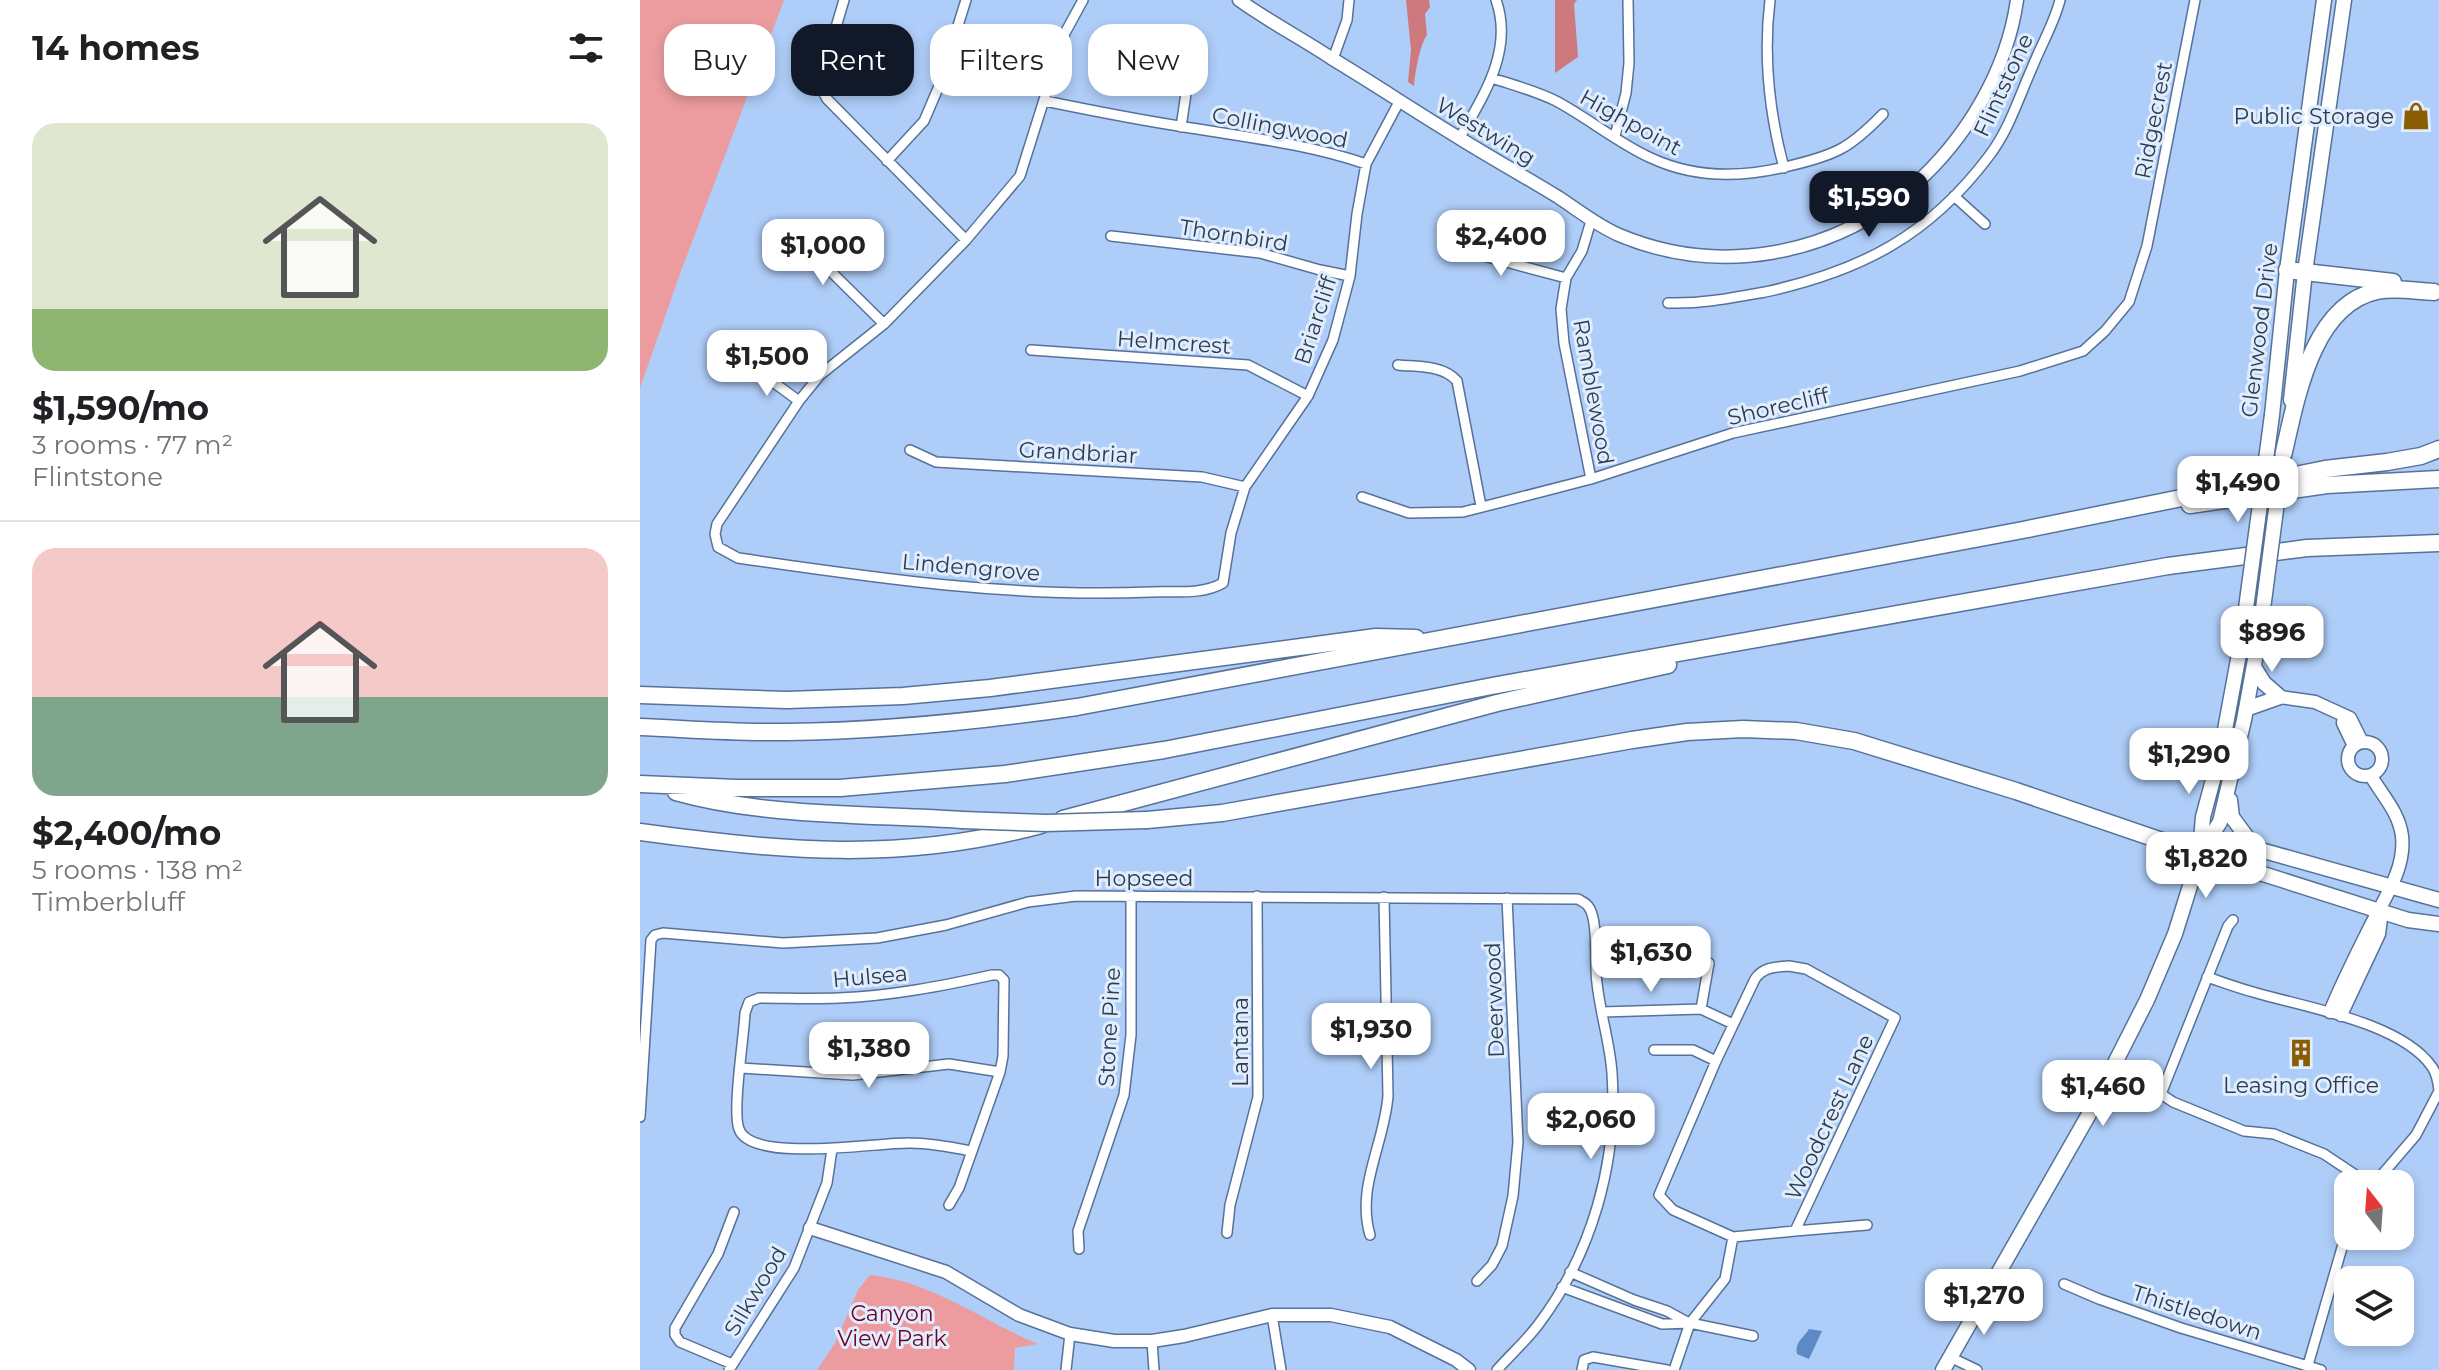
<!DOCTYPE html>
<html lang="en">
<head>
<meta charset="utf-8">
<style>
  body { margin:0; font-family:Montserrat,sans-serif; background:#f2f2f2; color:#202124; height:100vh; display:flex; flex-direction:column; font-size:30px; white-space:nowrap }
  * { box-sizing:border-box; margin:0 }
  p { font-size:26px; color:#757577 }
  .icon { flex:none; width:44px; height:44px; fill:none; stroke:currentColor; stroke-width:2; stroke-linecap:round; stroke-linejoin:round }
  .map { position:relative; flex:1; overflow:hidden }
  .panel { display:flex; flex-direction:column; background:#fff; width:640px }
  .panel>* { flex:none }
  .guide { position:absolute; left:24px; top:24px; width:760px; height:72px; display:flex; gap:16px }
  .needle { width:52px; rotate:343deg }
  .tools { position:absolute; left:1694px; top:1170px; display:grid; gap:16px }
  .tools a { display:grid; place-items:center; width:80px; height:80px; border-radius:16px; background:#fff; box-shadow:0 4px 12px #0003; font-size:40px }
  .price { position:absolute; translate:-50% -68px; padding:0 18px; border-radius:16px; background:#fff; color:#222; font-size:26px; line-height:52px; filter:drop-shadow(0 2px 4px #0008) }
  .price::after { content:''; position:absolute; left:50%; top:48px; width:24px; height:18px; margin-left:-12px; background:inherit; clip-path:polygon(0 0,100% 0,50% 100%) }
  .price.current { background:#111827; color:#fff }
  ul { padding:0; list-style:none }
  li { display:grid; align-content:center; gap:16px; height:424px; padding:0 32px }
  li+li { border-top:2px solid #e0e0e0 }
  li span { display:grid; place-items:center; height:248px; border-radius:24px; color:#555 }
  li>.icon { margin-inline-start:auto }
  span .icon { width:144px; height:144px; fill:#fffc; stroke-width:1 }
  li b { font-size:34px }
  h2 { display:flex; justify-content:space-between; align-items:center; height:96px; padding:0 32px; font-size:34px }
  .tag { padding:0 28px; border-radius:24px; background:#fff; box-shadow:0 4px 12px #0003; font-size:28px; line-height:72px }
  .tag.current { background:#111827; color:#fff }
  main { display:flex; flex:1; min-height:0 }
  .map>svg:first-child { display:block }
</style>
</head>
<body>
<main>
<section class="panel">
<h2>14 homes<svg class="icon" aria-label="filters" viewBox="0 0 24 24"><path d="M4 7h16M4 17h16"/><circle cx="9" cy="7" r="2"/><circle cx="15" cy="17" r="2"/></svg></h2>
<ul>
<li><span style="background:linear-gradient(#dfe7d0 75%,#8fb573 0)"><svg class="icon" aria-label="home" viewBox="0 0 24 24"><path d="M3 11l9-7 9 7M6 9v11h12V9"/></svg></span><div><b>$1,590/mo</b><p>3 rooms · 77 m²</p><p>Flintstone</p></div></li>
<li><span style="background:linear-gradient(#f6c9c9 60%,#7fa58c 0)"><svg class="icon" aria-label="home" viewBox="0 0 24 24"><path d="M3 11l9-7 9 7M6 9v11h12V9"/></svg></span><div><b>$2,400/mo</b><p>5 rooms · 138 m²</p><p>Timberbluff</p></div></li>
</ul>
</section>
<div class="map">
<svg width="1799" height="1370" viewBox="0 0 1799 1370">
  <rect width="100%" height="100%" fill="#aecdf8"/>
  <path fill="#ec9c9f" d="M0 0H144L41 271 0 388Z
    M230 1275C291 1281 343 1321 398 1344L375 1348 374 1370H177L195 1343 218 1290Z"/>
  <path fill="#cd797e" d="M766 0H789L790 7 785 14 787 35C780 44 775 73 774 86L768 82 771 50Z
    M915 0H937L934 4 938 57 915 73Z"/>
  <path fill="#5d89c5" d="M1169 1329 1182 1331 1169 1359 1157 1354C1155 1341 1163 1339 1169 1329Z"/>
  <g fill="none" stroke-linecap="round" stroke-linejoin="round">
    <defs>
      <path id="minor" d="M204 0 183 71 181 88 187 99 326 240
        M443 0 425 33 380 176 326 240 244 324 180 375 159 401 77 524 75 534 78 547 98 558C235 578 373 598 511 592 535 591 562 595 583 583L591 533 605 487 668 396 693 340 710 276 717 214 726 164 759 102
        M1130 0C1123 58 1129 112 1144 168
        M693 59 707 20 709 0
        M852 78C873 85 896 91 916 101 948 118 978 143 1011 158 1056 179 1102 178 1149 166 1196 155 1210 148 1243 114
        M405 101C449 110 494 119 539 126 603 137 665 143 726 164
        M541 127 551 60
        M975 136 986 93 989 63 988 0
        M819 139C843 96 874 51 856 0
        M247 161 284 121 299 86 326 0
        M1314 196 1345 224
        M951 221 942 251 926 278 921 309 924 343 951 479
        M135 230 158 239 244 324
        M471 236 620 253 680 270 710 276
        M815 240 829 252 926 278
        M1028 303C1062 304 1092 298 1125 292 1221 271 1289 236 1349 156 1369 130 1379 97 1392 68 1401 45 1414 24 1420 0
        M391 350 608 365 668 396
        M758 365C778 367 803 365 817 381L841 506
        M114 368 159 401
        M270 450 296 462 562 477 605 487
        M722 497 769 513 823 512 951 479 1093 433 1380 371 1443 351 1465 331 1489 302 1507 246 1555 0
        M1593 920 1588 926 1521 1094 1533 1102 1604 1131 1634 1134 1684 1154 1729 1184
        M1020 957 1069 963 1061 1009
        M1149 966 1166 969 1255 1018 1155 1231 1093 1237 1033 1210 1019 1195 1076 1061 1115 979C1123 967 1135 967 1149 966Z
        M1567 977C1582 982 1598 988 1613 992 1663 1007 1761 1022 1792 1067 1797 1074 1798 1082 1799 1090
        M962 1012 1061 1009 1093 1024
        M1014 1050H1053L1076 1061
        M101 1068 213 1075 309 1064 360 1072
        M0 1117 11 940 15 935 23 933 143 943 237 938 306 925 388 902 436 896 938 899C941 901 945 902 948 906 959 919 954 964 957 983 960 1013 970 1043 972 1073 978 1162 952 1254 898 1325 886 1341 870 1355 857 1370
        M1734 1184 1776 1135 1799 1091
        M309 1205 319 1188 360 1072 363 1056 364 980 359 975H352C302 986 251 996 199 998 173 999 146 998 119 998L109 1002 105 1013C104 1037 92 1111 99 1129 111 1164 239 1142 270 1143 290 1143 311 1147 331 1151
        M1155 1231 1227 1225
        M587 1233 590 1205 618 1097 617 896
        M730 1235C716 1187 744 1145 748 1096L744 897
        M439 1249 438 1231 484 1095 491 1035V895
        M930 1272 994 1300 1027 1311 1047 1322
        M837 1281 852 1265 862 1246 873 1196 878 1142 867 898
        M1424 1284 1459 1299 1541 1328 1681 1370
        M922 1287 1022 1324 1050 1323 1113 1336
        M632 1315 641 1370
        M512 1341 514 1370
        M1310 1357 1337 1370
        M92 1364 40 1342 35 1335V1328L78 1254 94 1212
        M1668 1365 1708 1227
        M89 1370 154 1268 187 1183 192 1149
        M426 1370 430 1334
        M942 1370 944 1360 953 1357 1027 1370
        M1034 1370 1050 1323 1085 1279 1093 1237"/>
      <path id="tertiary" d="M599 0C628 21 661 38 691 58 736 85 779 114 824 141 855 160 887 178 918 197 938 210 956 225 979 235 1079 277 1192 256 1273 186 1326 139 1367 71 1377 0
        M1640 697 1675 702 1710 718 1722 742
        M1704 716 1703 723 1714 746
        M1708 759a17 17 0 1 1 34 0a17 17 0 1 1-34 0Z
        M1690 1012C1701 985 1714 959 1727 933 1741 903 1766 871 1762 836 1759 812 1742 795 1731 776
        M1701 1015 1739 934 1742 911
        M170 1228 306 1272 379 1315 430 1334 474 1341H512L544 1336 632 1315H691L750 1327 816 1360 829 1370"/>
      <path id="secondary" d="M1651 400 1665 272 1704 0
        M1632 415 1647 270 1684 0
        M1614 667 1624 683 1640 697
        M1606 709 1640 697
        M1590 800 1592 817 1614 847
        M1560 850 1563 817 1582 746 1602 638
        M1560 854 1768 920 1799 924
        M1560 854 1592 842 1799 900
        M1303 1370 1448 1116 1507 1000 1535 934 1560 854 1580 822 1604 720 1620 632"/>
      <path id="motorway" d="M1647 270 1753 282
        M1643 456C1656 401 1671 305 1737 291 1755 287 1775 291 1794 292
        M1550 505 1687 485 1799 479
        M0 695 147 700 263 696 350 688 736 637 776 638
        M0 727C48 729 98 733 146 732 244 731 340 721 437 707L1383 530 1685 469 1747 462 1781 456 1799 449
        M0 784 97 788H200L365 774 524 750 852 686 1528 566 1667 548 1799 543
        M36 792C124 817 231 814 322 820
        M423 819 857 703 1028 665
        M507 820 582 813 992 740 1047 732 1103 729 1156 731 1214 741 1376 791 1560 854
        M0 832C142 851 260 863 401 825"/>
    </defs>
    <use href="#minor" stroke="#567298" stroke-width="12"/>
    <use href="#tertiary" stroke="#567298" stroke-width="15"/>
    <use href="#secondary" stroke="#567298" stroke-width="17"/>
    <use href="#motorway" stroke="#567298" stroke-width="19"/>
    <use href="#minor" stroke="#fff" stroke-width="9"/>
    <use href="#tertiary" stroke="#fff" stroke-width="12"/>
    <use href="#secondary" stroke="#fff" stroke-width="14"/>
    <use href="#motorway" stroke="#fff" stroke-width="16"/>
    <defs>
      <path id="secondary-bridge" d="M1620 632 1643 456
        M1602 638 1632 415"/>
      <path id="motorway-bridge" d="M322 820 406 823 507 820"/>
    </defs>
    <use href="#secondary-bridge" stroke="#567298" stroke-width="17" stroke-linecap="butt"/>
    <use href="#motorway-bridge" stroke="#567298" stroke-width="19" stroke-linecap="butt"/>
    <use href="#secondary-bridge" stroke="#fff" stroke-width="14"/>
    <use href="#motorway-bridge" stroke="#fff" stroke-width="16"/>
  </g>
  <defs>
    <symbol id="shop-bare" viewBox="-9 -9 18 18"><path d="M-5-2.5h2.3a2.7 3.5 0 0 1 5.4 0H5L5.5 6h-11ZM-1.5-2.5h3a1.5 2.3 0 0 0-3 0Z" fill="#895d00" stroke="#e0edff" stroke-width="2.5" paint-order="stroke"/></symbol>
    <symbol id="building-bare" viewBox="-9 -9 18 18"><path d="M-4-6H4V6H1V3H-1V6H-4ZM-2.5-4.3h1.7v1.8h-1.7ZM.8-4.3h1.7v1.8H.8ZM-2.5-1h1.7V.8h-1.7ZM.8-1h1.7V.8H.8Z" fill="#895d00" stroke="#e0edff" stroke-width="2.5" paint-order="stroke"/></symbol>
  </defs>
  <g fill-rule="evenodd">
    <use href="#shop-bare" x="1756" y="96" width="40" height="40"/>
    <use href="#building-bare" x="1641" y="1033" width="40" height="40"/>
  </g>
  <g text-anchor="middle" stroke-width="6" stroke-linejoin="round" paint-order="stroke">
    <g font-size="22" fill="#2f3c4d" stroke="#e0edff">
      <text transform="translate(1363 85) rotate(-65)" y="8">Flintstone</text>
      <text transform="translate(1513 120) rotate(-79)" y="8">Ridgecrest</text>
      <text transform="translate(991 122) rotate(29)" y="8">Highpoint</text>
      <text transform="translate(640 127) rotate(11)" y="8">Collingwood</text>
      <text transform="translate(846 131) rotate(31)" y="8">Westwing</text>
      <text transform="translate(594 235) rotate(9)" y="8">Thornbird</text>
      <text transform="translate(675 320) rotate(-72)" y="8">Briarcliff</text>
      <text transform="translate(1619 330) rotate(-83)" y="8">Glenwood Drive</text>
      <text transform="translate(534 342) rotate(4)" y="8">Helmcrest</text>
      <text transform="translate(954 392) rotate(80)" y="8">Ramblewood</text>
      <text transform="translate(1138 406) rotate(-13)" y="8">Shorecliff</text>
      <text transform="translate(438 452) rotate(3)" y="8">Grandbriar</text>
      <text transform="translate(331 567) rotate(5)" y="8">Lindengrove</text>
      <text x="504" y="886">Hopseed</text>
      <text transform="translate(230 976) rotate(-5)" y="8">Hulsea</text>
      <text transform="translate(854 1000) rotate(-92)" y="8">Deerwood</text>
      <text transform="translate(469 1027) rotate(-87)" y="8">Stone Pine</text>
      <text transform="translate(600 1042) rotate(-90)" y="8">Lantana</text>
      <text transform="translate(1189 1117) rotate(-65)" y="8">Woodcrest Lane</text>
      <text transform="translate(115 1291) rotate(-59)" y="8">Silkwood</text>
      <text transform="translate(1557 1312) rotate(18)" y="8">Thistledown</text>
    </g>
    <g font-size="22" fill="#2f3c4d" stroke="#e0edff" text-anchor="end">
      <text x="1754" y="124">Public Storage</text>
      <text x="1661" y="1093" text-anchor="middle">Leasing Office</text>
    </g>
    <g font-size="22" fill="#6d021e" stroke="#e0edff">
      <text x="252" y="1321">Canyon<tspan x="252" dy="25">View Park</tspan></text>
    </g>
  </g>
</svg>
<div class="tools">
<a><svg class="needle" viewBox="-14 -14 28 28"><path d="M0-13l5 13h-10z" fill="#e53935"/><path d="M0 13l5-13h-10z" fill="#757577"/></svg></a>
<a><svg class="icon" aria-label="layers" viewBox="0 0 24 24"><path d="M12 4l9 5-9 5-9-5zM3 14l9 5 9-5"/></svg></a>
</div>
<b class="price current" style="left:1229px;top:239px">$1,590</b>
<b class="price" style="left:861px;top:278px">$2,400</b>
<b class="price" style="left:183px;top:287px">$1,000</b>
<b class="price" style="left:127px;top:398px">$1,500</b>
<b class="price" style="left:1598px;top:524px">$1,490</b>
<b class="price" style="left:1632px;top:674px">$896</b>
<b class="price" style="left:1549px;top:796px">$1,290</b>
<b class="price" style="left:1566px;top:900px">$1,820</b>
<b class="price" style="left:1011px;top:994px">$1,630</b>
<b class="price" style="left:731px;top:1071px">$1,930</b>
<b class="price" style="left:229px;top:1090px">$1,380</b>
<b class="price" style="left:1463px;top:1128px">$1,460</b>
<b class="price" style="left:951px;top:1161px">$2,060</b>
<b class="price" style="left:1344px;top:1337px">$1,270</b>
<div class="guide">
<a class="tag">Buy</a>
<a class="tag current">Rent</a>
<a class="tag">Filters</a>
<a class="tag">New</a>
</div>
</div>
</main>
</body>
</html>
